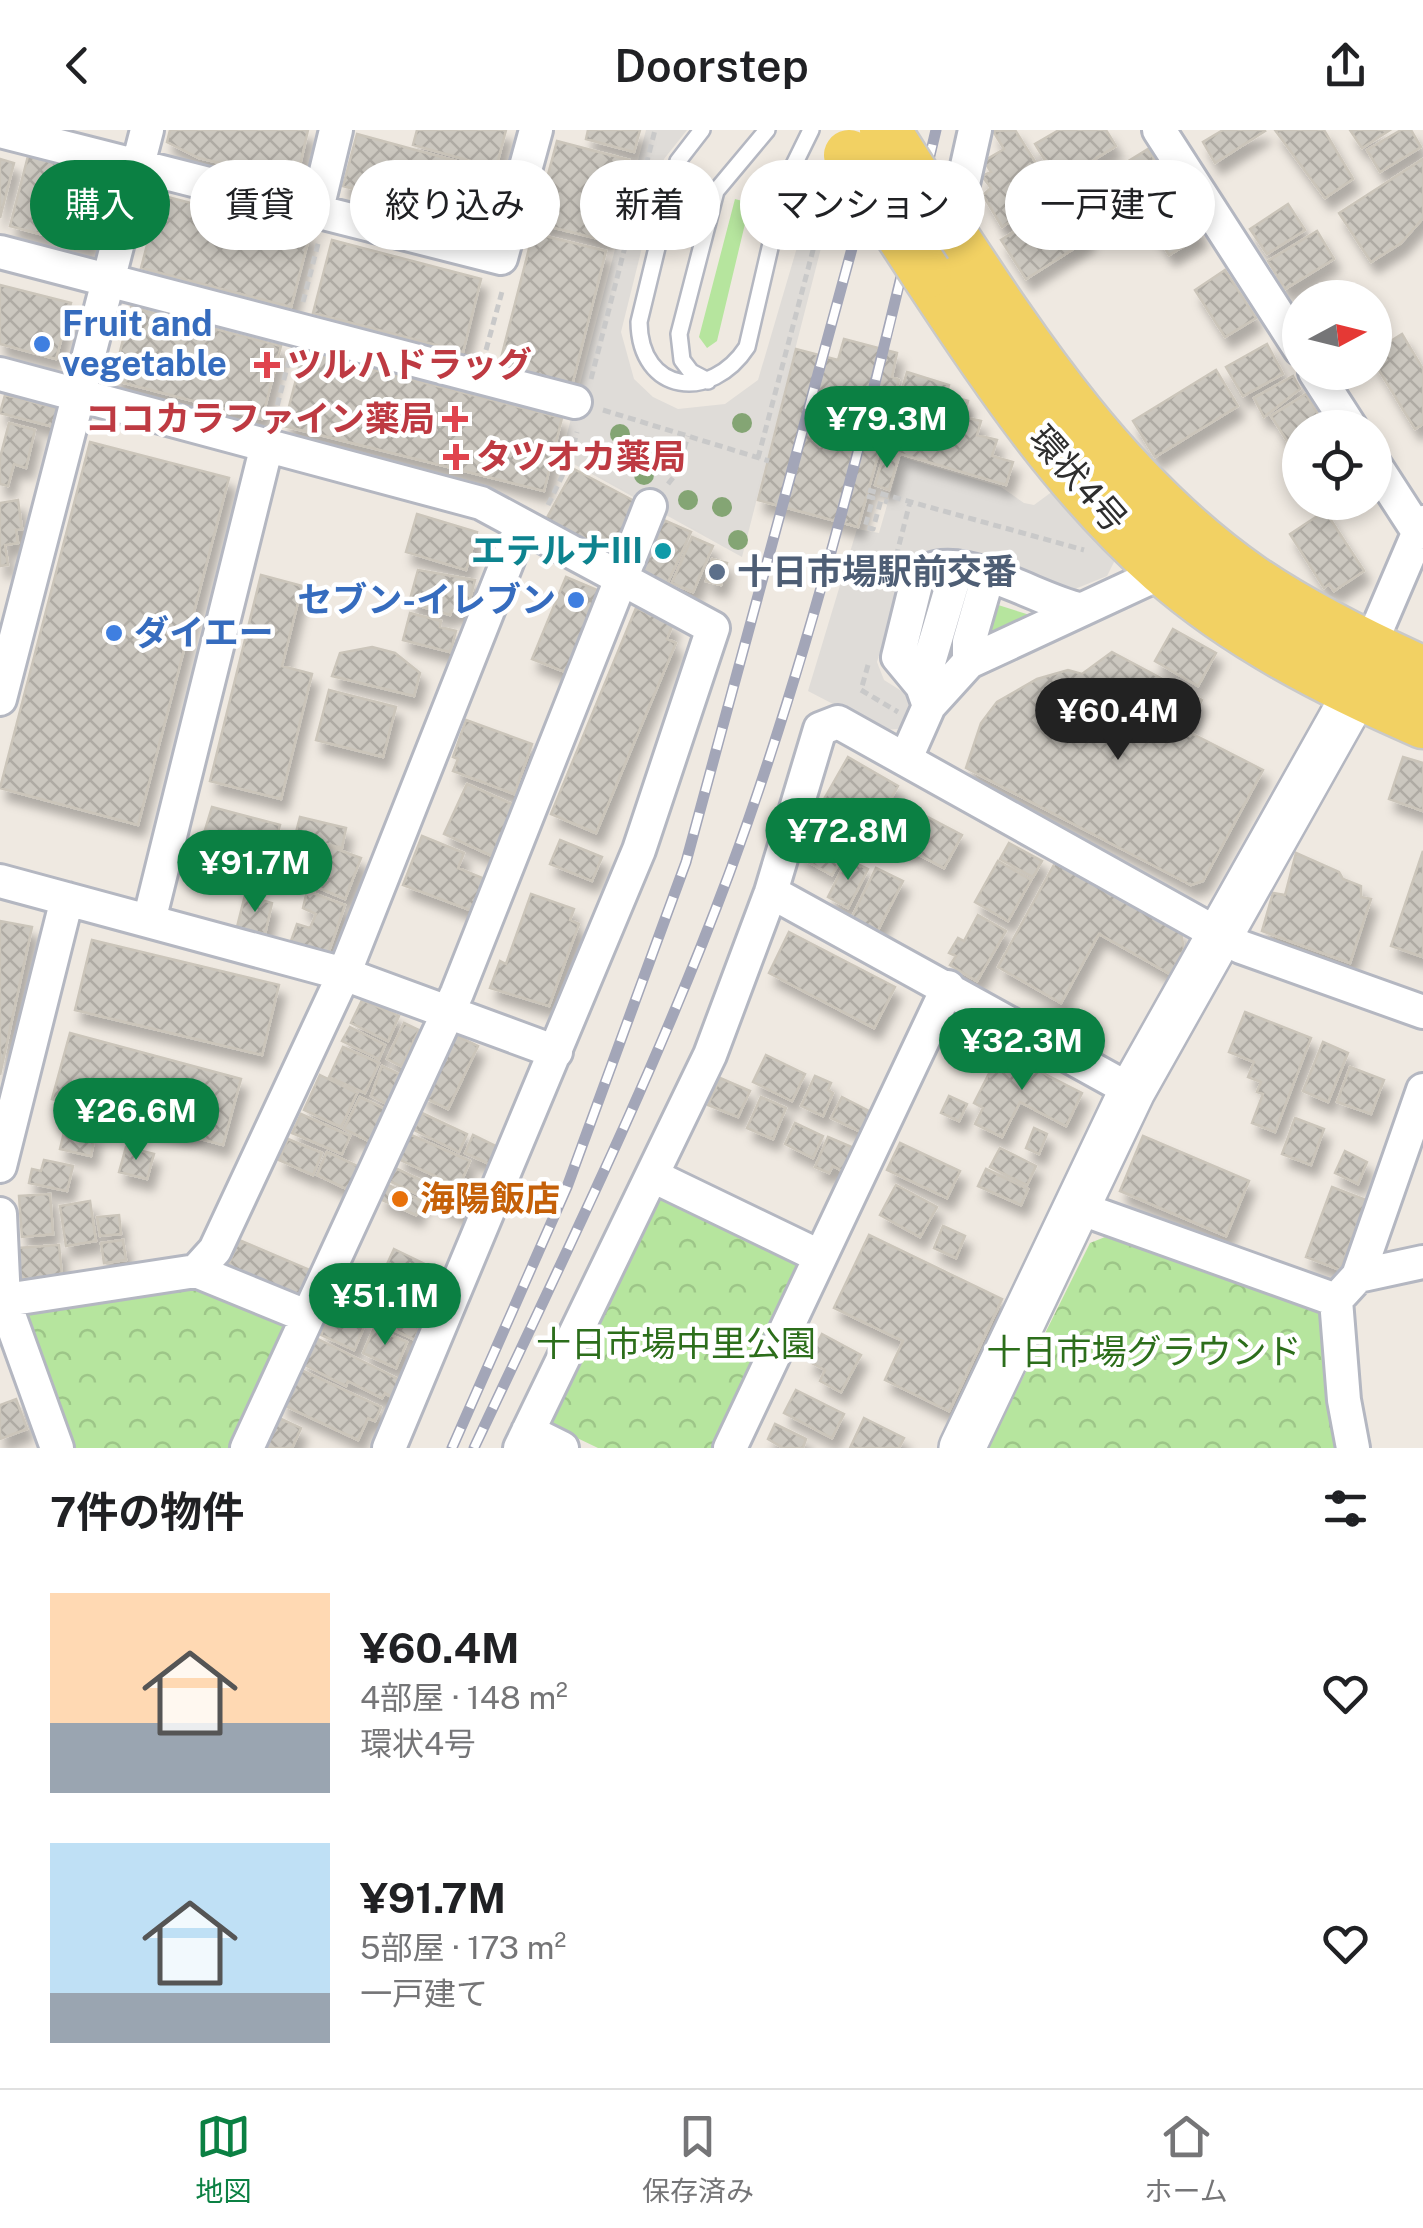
<!DOCTYPE html>
<html lang="ja">
<head>
<meta charset="utf-8">
<style>
  body { margin:0; font-family:"Public Sans","Noto Sans JP",sans-serif; background:#f2f2f2; color:#202124; height:100vh; display:flex; flex-direction:column; font-size:38px; white-space:nowrap }
  * { box-sizing:border-box; margin:0 }
  p { font-size:32px; color:#757577 }
  .icon { flex:none; width:55px; height:55px; fill:none; stroke:currentColor; stroke-width:2; stroke-linecap:round; stroke-linejoin:round }
  .map { position:relative; height:1318px; overflow:hidden }
  .sheet { display:flex; flex-direction:column; background:#fff; flex:1 }
  .sheet>* { flex:none }
  .top-card { position:absolute; left:30px; top:30px; width:1365px; height:90px; display:flex; gap:20px }
  .needle { width:65px; rotate:83deg }
  .controls { position:absolute; left:1282px; top:150px; display:grid; gap:20px }
  .controls a { display:grid; place-items:center; width:110px; height:110px; border-radius:50%; background:#fff; box-shadow:0 5px 15px #0003; font-size:50px }
  .price { position:absolute; translate:-50% -85px; padding:0 22px; border-radius:35px; background:#0b8043; color:#fff; font-size:32px; line-height:65px; filter:drop-shadow(0 2px 5px #0008) }
  .price::after { content:''; position:absolute; left:50%; top:60px; width:30px; height:22px; margin-left:-15px; background:inherit; clip-path:polygon(0 0,100% 0,50% 100%) }
  .price.active { background:#222; color:#fff }
  ul { padding:0; list-style:none }
  li { display:flex; align-items:center; gap:30px; height:250px; padding:0 50px }
  li span { display:grid; place-items:center; flex:none; width:280px; height:200px; border-radius:0px; color:#555 }
  li>.icon { margin-inline-start:auto }
  span .icon { width:120px; height:120px; fill:#fffc; stroke-width:1 }
  li b { font-size:42px }
  h2 { display:flex; justify-content:space-between; align-items:center; height:120px; padding:0 50px; font-size:42px }
  .tag { padding:0 35px; border-radius:45px; background:#fff; box-shadow:0 5px 15px #0003; font-size:35px; line-height:90px }
  .tag.active { background:#0b8043; color:#fff }
  header { display:flex; justify-content:space-between; align-items:center; height:130px; padding:0 50px; background:#fff; font-size:45px; font-weight:600 }
  .tabs { display:flex; justify-content:space-around; align-items:center; height:140px; border-top:2px solid #e0e0e0; background:#fff; font-size:28px; color:#757577 }
  .tabs a { display:grid; justify-items:center; gap:5px }
  .tabs .active { color:#0b8043 }
  .map>svg:first-child { display:block }
</style>
</head>
<body>
<header><svg class="icon" aria-label="back" viewBox="0 0 24 24"><path d="M15 5l-7 7 7 7"/></svg>Doorstep<svg class="icon" aria-label="share" viewBox="0 0 24 24"><path d="M12 15V3M7 8l5-5 5 5M5 13v7h14v-7"/></svg></header>
<div class="map">
<svg width="1423" height="1318" viewBox="0 0 1423 1318">
  <defs>
    <pattern id="forest-crowns" width="20" height="18" patternUnits="userSpaceOnUse" patternTransform="scale(2.5)"><rect width="20" height="18" fill="#b6e59e"/><path d="M2 6a3 3 0 1 1 6 0M12 15a3 3 0 1 1 6 0" fill="none" stroke="#9dc588"/></pattern>
    <pattern id="building-cross-hatch" width="8" height="8" patternUnits="userSpaceOnUse" patternTransform="scale(2.5)"><rect width="8" height="8" fill="#cbc7bf"/><path d="M0 0l8 8M0 8l8-8" fill="none" stroke="#afaba4"/></pattern>
    <filter id="shadow"><feDropShadow dx="6" dy="11" stdDeviation="5" flood-color="#0004"/></filter>
  </defs>
  <rect width="100%" height="100%" fill="#efe9e1"/>
  <path fill="#b6e59e" d="M735 69 750 73 717 211 707 218 699 207Z
    M995 474 1033 486 986 507Z"/>
  <path fill="url(#forest-crowns)" d="M659 1064 802 1132 714 1318H598L550 1295Z
    M1105 1107 1324 1182 1342 1318H988L1090 1113Z
    M204 1150 295 1187 236 1318H70L23 1181Z"/>
  <path fill="#dfdcd8" d="M646 0H687L664 29 621 202 634 249 653 267 678 279 725 274 758 250 808 80 821 66 841 64 838 75 831 79 742 427 561 327Z
    M901 327 1001 357 1024 373 1034 375 1053 361 1116 428 1107 446 1070 461 1026 443 938 420 912 429 904 439 877 532 884 550 908 565 911 579 898 599 883 600 808 561 857 399 879 403Z"/>
  <path fill="url(#building-cross-hatch)" stroke="#cbc5ba" stroke-width="2.5" filter="url(#shadow)" d="M170 0H308L298 44 272 45 199 28 167 12Z
    M417 0H506L496 38 413 15Z
    M588 0H640L634 22 586 9Z
    M1015 0 1054 62 1002 97 983 65 991 58 982 46 991 42 984 31 1004 19 993 1Z
    M1059 0H1106L1116 16 1058 52 1035 14Z
    M1223 0H1264L1265 1 1215 33 1203 12Z
    M1275 0H1324L1353 49 1325 68Z
    M1350 0H1390L1362 18Z
    M1401 0H1411L1421 17 1380 42 1367 20Z
    M357 4 489 40 475 92 343 56Z
    M557 11 629 30 607 111 535 93Z
    M1148 19 1174 61 1140 83 1114 40Z
    M28 26 108 47 90 117 10 96Z
    M0 29 14 33 0 88Z
    M1423 29V88L1401 113 1371 132 1339 83Z
    M160 65 310 104 291 177 141 138Z
    M1178 68 1201 106 1169 125 1146 87Z
    M1065 69 1089 109 1026 149 1001 110Z
    M1288 74 1305 100 1267 124 1250 99Z
    M1317 101 1334 129 1285 159 1268 131Z
    M533 103 606 121 572 255 499 236Z
    M332 110 481 149 463 222 313 183Z
    M1225 140 1256 188 1225 207 1195 160Z
    M0 155 71 173 56 229 0 214Z
    M131 177 281 216 262 289 113 250Z
    M1402 204 1423 239V294L1415 299 1375 234V221Z
    M844 209 897 223 892 247 899 250 858 397 758 370 796 219 838 230Z
    M1267 214 1283 244 1243 266 1226 237Z
    M303 222 562 288 544 361 284 296Z
    M1216 240 1238 276 1155 327 1133 291Z
    M907 242 949 255 946 265 968 271 964 287 981 291 977 305 997 310 992 326 1013 332 1006 355 884 319Z
    M1293 246 1300 259 1264 287 1254 268Z
    M1306 264 1326 298H1300V331L1271 286Z
    M5 265 59 279 54 297 0 283Z
    M9 293 35 300 26 338 14 334 8 356 0 354V328Z
    M90 312 229 348 138 695 0 658Z
    M885 321 899 326 889 360 875 355Z
    M574 339 638 373 615 431 544 393Z
    M18 370 22 399 16 400 18 413 5 415 8 435 0 436V373Z
    M1325 381 1364 441 1334 461 1329 454 1324 458 1290 404Z
    M417 384 477 402 466 440 406 422Z
    M659 388 691 402 667 454 636 440Z
    M692 407 713 416 693 462 672 453Z
    M712 429 727 433 721 455 706 451Z
    M418 440 475 450 466 483 452 480 450 485 409 473Z
    M261 445 302 456 282 536 312 544 281 669 210 651Z
    M566 447 604 463 570 544 532 529Z
    M636 478 673 494 667 509 676 513 596 703 551 684Z
    M410 483 441 491 440 497 456 501 450 522 403 510Z
    M1173 499 1216 523 1198 556 1155 531Z
    M372 517 395 523 420 543 414 566 332 546 340 523Z
    M1112 522 1202 570 1187 601 1263 640 1203 751 1191 755 966 638 981 593 997 572 1037 549 1068 540 1082 544Z
    M329 560 396 577 383 627 316 610Z
    M466 590 532 614 514 664 453 641 458 629 453 627Z
    M848 627 898 656 877 693 868 687 862 697 847 688 833 713 807 699Z
    M1403 627 1423 633V681L1389 669Z
    M467 654 514 675 492 726 444 704Z
    M907 676 962 705 944 738 889 709Z
    M212 677 280 695 277 706 314 717 303 751 281 744 279 750 270 746 268 751 198 723Z
    M300 687 346 698 342 718 295 706Z
    M422 706 464 723 458 738 487 750 475 782 403 755Z
    M560 710 602 727 592 751 550 734Z
    M810 710 842 727 832 745 801 728Z
    M320 713 361 728 345 769 307 753Z
    M1009 713 1042 731 1033 747 1000 729Z
    M1423 721V827L1391 816Z
    M1296 723 1339 742 1343 749 1361 756V767L1371 769 1350 833 1262 801 1273 763 1285 765Z
    M847 729 868 739 848 778 828 767Z
    M998 731 1031 750 1008 791 975 772Z
    M1055 733 1181 803 1184 819 1170 844 1099 804 1061 873 998 837Z
    M876 738 903 751 877 802 851 789Z
    M307 761 345 775 328 824 291 811 297 794 310 798 316 784 303 778Z
    M531 764 574 779 570 790 579 794 549 876 490 858 500 831 506 834Z
    M245 765 272 773 265 804 237 797Z
    M978 785 1006 801 977 851 950 835 956 826 949 823 958 808 964 811Z
    M0 791 32 797 0 945Z
    M789 802 895 857 874 898 769 843Z
    M92 810 279 855 262 925 75 880Z
    M362 870 399 886 388 911 351 893Z
    M1245 882 1311 908 1275 1002 1252 993 1263 964 1257 962 1261 952 1248 947 1254 932 1229 922Z
    M404 893 419 900 401 936 387 929Z
    M350 897 385 915 379 929 342 911Z
    M70 903 241 949 223 1015 52 969Z
    M451 903 478 916 448 979 421 966Z
    M1323 912 1348 923 1328 972 1303 961Z
    M343 917 379 933 365 963 329 947Z
    M1007 917 1042 935 1039 941 1082 963 1066 996 1020 972 1002 1007 975 994 983 978 974 973 998 926 1002 928Z
    M766 925 805 944 792 971 753 952Z
    M382 936 405 947 391 976 371 966Z
    M1350 937 1384 950 1371 984 1337 972Z
    M320 945 357 963 341 997 304 980Z
    M815 946 831 953 828 960 833 963 823 986 801 976Z
    M720 948 750 961 738 987 708 975Z
    M949 966 967 974 959 991 941 983Z
    M360 967 389 981 373 1013 344 999Z
    M761 967 786 978 773 1009 747 998Z
    M842 967 871 982 861 1002 831 988Z
    M422 983 467 1004 459 1022 414 1000Z
    M301 984 350 1006 342 1024 292 1003Z
    M1295 988 1324 999 1311 1035 1282 1024Z
    M795 993 823 1006 813 1028 785 1014Z
    M65 998 95 1005 91 1026 60 1019Z
    M1034 998 1047 1004 1039 1024 1026 1018Z
    M409 1004 470 1031 459 1057 398 1029Z
    M473 1005 500 1018 492 1035 465 1023Z
    M1143 1006 1249 1051 1226 1106 1120 1061Z
    M828 1007 854 1018 844 1042 833 1036 829 1043 815 1037Z
    M288 1009 322 1023 313 1045 279 1030Z
    M900 1013 960 1041 947 1068 887 1040Z
    M126 1017 154 1024 147 1049 119 1042Z
    M1000 1018 1036 1036 1027 1055 990 1037Z
    M1345 1021 1367 1032 1358 1054 1335 1043Z
    M327 1022 364 1039 353 1062 317 1045Z
    M44 1030 73 1036 67 1061 29 1053 32 1039 41 1041Z
    M395 1038 434 1056 428 1069 389 1051Z
    M986 1039 1028 1059 1021 1075 978 1056Z
    M386 1054 422 1071 416 1085 380 1069Z
    M896 1055 937 1077 920 1107 880 1085Z
    M1332 1057 1366 1070 1340 1140 1306 1127Z
    M441 1059 475 1074 469 1088 435 1072Z
    M50 1064 53 1104 22 1107 19 1066Z
    M90 1071 96 1111 66 1116 60 1076Z
    M119 1085 121 1104 100 1106 97 1087Z
    M943 1096 965 1106 956 1128 934 1118Z
    M869 1105 1002 1169 949 1281 885 1250 903 1211 834 1178Z
    M123 1110 126 1130 104 1133 101 1113Z
    M239 1110 312 1141 303 1171 227 1139Z
    M59 1115 62 1146 21 1149 18 1118Z
    M394 1119 427 1135 419 1152 426 1156 418 1175 424 1178 415 1210 377 1192 387 1169 379 1166 388 1146 383 1143Z
    M334 1177 366 1192 354 1220 321 1205Z
    M374 1198 407 1212 396 1238 363 1223Z
    M822 1204 861 1225 841 1262 820 1251 825 1240 808 1231Z
    M314 1207 400 1250 391 1267 385 1263 382 1268 348 1251 346 1256 301 1233Z
    M297 1238 381 1277 375 1291 368 1288 358 1310 281 1274Z
    M796 1260 844 1284 832 1308 784 1283Z
    M16 1269 27 1299 0 1309V1275Z
    M279 1288 301 1298 292 1318H263Z
    M864 1288 904 1308 899 1318H850Z
    M775 1294 806 1309 803 1318H783L768 1309Z"/>
  <g fill="none" stroke-linecap="round" stroke-linejoin="round">
    <defs>
      <path id="lane" d="M702 0 678 31 639 192C640 264 711 272 747 217L785 53 811 0
        M708 251 691 242 682 230 679 204 716 61 767 0"/>
      <path id="street" d="M1159 0 1300 219
        M0 1 501 128 536 0
        M317 79 336 0
        M952 103 975 0
        M0 122 575 272
        M1315 242 1351 298
        M0 244 481 373 713 498 639 720 389 1318
        M1375 335 1419 403
        M1369 518 1423 392
        M969 532V512L988 446
        M937 561 922 556 957 438
        M0 569 147 0
        M929 576 922 556 898 527 917 450C947 410 1041 473 1080 479
        M906 628 929 576 969 532 1165 441
        M0 751 344 844 556 922
        M771 762 1132 961
        M149 791 267 315
        M0 1036 67 769
        M653 1046 819 1126
        M1079 1078 1336 1170
        M0 1084 4 1171 57 1318
        M196 1141 215 1120 344 844 521 397
        M1358 1146 1423 960
        M0 1171 196 1141 306 1186
        M528 1301 562 1318
        M247 1318 457 863 650 376
        M520 1318 710 925 771 762 820 599 838 592 1241 817 1423 882
        M730 1318 948 857
        M1353 1318 1344 1270 1336 1170 1358 1146 1423 1132"/>
      <path id="secondary" d="M962 1318 1132 961 1356 563 1366 528"/>
      <path id="primary" d="M941 88C1028 221 1117 356 1250 449 1304 486 1363 515 1423 542
        M926 143C995 248 1067 355 1162 439 1238 506 1331 553 1423 593"/>
    </defs>
    <use href="#lane" stroke="#b4b7c1" stroke-width="20"/>
    <use href="#street" stroke="#b4b7c1" stroke-width="38"/>
    <use href="#secondary" stroke="#b4b7c1" stroke-width="50"/>
    <use href="#primary" stroke="#c9c9c9" stroke-width="55"/>
    <path stroke="#c9c9c9" stroke-width="5" stroke-dasharray="8 5" stroke-linecap="butt" d="M303 172 319 110
      M486 220 503 158
      M591 249 655 0
      M603 280 769 331
      M274 288 290 226
      M758 328 826 71
      M668 354 676 344 688 306
      M868 360 1084 420
      M867 366 873 368 865 397 873 399 881 370 888 372
      M548 375 569 332 577 302
      M896 427 910 372
      M868 535 861 560 898 582"/>
    <use href="#lane" stroke="#fff" stroke-width="15"/>
    <use href="#street" stroke="#fff" stroke-width="32"/>
    <use href="#secondary" stroke="#fff" stroke-width="45"/>
    <use href="#primary" stroke="#f2d163" stroke-width="50"/>
    <defs>
      <path id="rail" d="M452 1318 567 1057 686 732 884 0
        M474 1318C563 1129 656 940 729 744 818 503 877 249 936 0"/>
    </defs>
    <use href="#rail" stroke="#a3a6b8" stroke-width="11"/>
    <use href="#rail" stroke="#fff" stroke-width="8" stroke-dasharray="22" stroke-linecap="butt"/>
    <defs>
      <path id="primary-bridge" d="M885 0 941 88
        M849 25 926 143"/>
    </defs>
    <use href="#primary-bridge" stroke="#c9c9c9" stroke-width="55" stroke-linecap="butt"/>
    <use href="#primary-bridge" stroke="#f2d163" stroke-width="50"/>
  </g>
  <g fill="#84a574">
    <circle cx="742" cy="293" r="10"/>
    <circle cx="620" cy="304" r="10"/>
    <circle cx="631" cy="323" r="10"/>
    <circle cx="664" cy="331" r="10"/>
    <circle cx="644" cy="345" r="10"/>
    <circle cx="688" cy="370" r="10"/>
    <circle cx="722" cy="377" r="10"/>
    <circle cx="738" cy="410" r="10"/>
  </g>
  <g fill="#3f7fe0" stroke="#fff" stroke-width="4">
    <circle cx="42" cy="214" r="10"/>
    <circle cx="576" cy="470" r="10"/>
    <circle cx="114" cy="503" r="10"/>
  </g>
  <g fill="#e0444e" stroke="#fff" stroke-width="4">
    <path d="M262 220h10v10h10v10h-10v10h-10v-10h-10v-10h10z"/>
    <path d="M450 274h10v10h10v10h-10v10h-10v-10h-10v-10h10z"/>
    <path d="M451 312h10v10h10v10h-10v10h-10v-10h-10v-10h10z"/>
  </g>
  <circle fill="#0f9aa8" stroke="#fff" stroke-width="4" cx="663" cy="421" r="10"/>
  <circle fill="#5c6f8a" stroke="#fff" stroke-width="4" cx="717" cy="442" r="10"/>
  <circle fill="#e8710a" stroke="#fff" stroke-width="4" cx="400" cy="1069" r="10"/>
  <g text-anchor="middle" stroke-width="9" stroke-linejoin="round" paint-order="stroke">
    <g font-size="35" font-weight="bold" fill="#366cbe" stroke="#fff" text-anchor="start">
      <text x="62" y="206">Fruit and<tspan x="62" dy="40">vegetable</tspan></text>
      <text x="556" y="482" text-anchor="end">セブン-イレブン</text>
      <text x="134" y="515">ダイエー</text>
    </g>
    <g font-size="35" font-weight="bold" fill="#be3a42" stroke="#fff" text-anchor="start">
      <text x="287" y="247">ツルハドラッグ</text>
      <text x="435" y="301" text-anchor="end">ココカラファイン薬局</text>
      <text x="476" y="339">タツオカ薬局</text>
    </g>
    <g font-size="35" fill="#2e2e2e" stroke="#fff">
      <text transform="translate(1078 349) rotate(49)" y="12">環状4号</text>
    </g>
    <g font-size="35" font-weight="bold" fill="#0d838f" stroke="#fff" text-anchor="end">
      <text x="643" y="433">エテルナIII</text>
    </g>
    <g font-size="35" font-weight="bold" fill="#4e5e75" stroke="#fff" text-anchor="start">
      <text x="737" y="454">十日市場駅前交番</text>
    </g>
    <g font-size="35" font-weight="bold" fill="#c56008" stroke="#fff" text-anchor="start">
      <text x="420" y="1081">海陽飯店</text>
    </g>
    <g font-size="35" fill="#2c6e1b" stroke="#fff">
      <text x="676" y="1226">十日市場中里公園</text>
      <text x="1144" y="1234">十日市場グラウンド</text>
    </g>
  </g>
</svg>
<div class="controls">
<a><svg class="needle" viewBox="-14 -14 28 28"><path d="M0-13l5 13h-10z" fill="#e53935"/><path d="M0 13l5-13h-10z" fill="#757577"/></svg></a>
<a><svg class="icon" aria-label="locate" viewBox="0 0 24 24"><circle cx="12" cy="12" r="6"/><path d="M12 2v4M12 18v4M2 12h4M18 12h4"/></svg></a>
</div>
<b class="price" style="left:887px;top:341px">¥79.3M</b>
<b class="price active" style="left:1118px;top:633px">¥60.4M</b>
<b class="price" style="left:848px;top:753px">¥72.8M</b>
<b class="price" style="left:255px;top:785px">¥91.7M</b>
<b class="price" style="left:1022px;top:963px">¥32.3M</b>
<b class="price" style="left:136px;top:1033px">¥26.6M</b>
<b class="price" style="left:385px;top:1218px">¥51.1M</b>
<div class="top-card">
<a class="tag active">購入</a>
<a class="tag">賃貸</a>
<a class="tag">絞り込み</a>
<a class="tag">新着</a>
<a class="tag">マンション</a>
<a class="tag">一戸建て</a>
</div>
</div>
<section class="sheet">
<h2>7件の物件<svg class="icon" aria-label="filters" viewBox="0 0 24 24"><path d="M4 7h16M4 17h16"/><circle cx="9" cy="7" r="2"/><circle cx="15" cy="17" r="2"/></svg></h2>
<ul>
<li><span style="background:linear-gradient(#ffd9b3 65%,#9aa5b1 0)"><svg class="icon" aria-label="home" viewBox="0 0 24 24"><path d="M3 11l9-7 9 7M6 9v11h12V9"/></svg></span><div><b>¥60.4M</b><p>4部屋 · 148 m²</p><p>環状4号</p></div><svg class="icon" aria-label="heart" viewBox="0 0 24 24"><path d="M12 20l-8-8c-3-5 5-10 8-4 3-6 11-1 8 4z"/></svg></li>
<li><span style="background:linear-gradient(#bfe0f5 75%,#9aa5b1 0)"><svg class="icon" aria-label="home" viewBox="0 0 24 24"><path d="M3 11l9-7 9 7M6 9v11h12V9"/></svg></span><div><b>¥91.7M</b><p>5部屋 · 173 m²</p><p>一戸建て</p></div><svg class="icon" aria-label="heart" viewBox="0 0 24 24"><path d="M12 20l-8-8c-3-5 5-10 8-4 3-6 11-1 8 4z"/></svg></li>
</ul>
</section>
<nav class="tabs">
<a class="active"><svg class="icon" aria-label="map" viewBox="0 0 24 24"><path d="M3 6l6-2 6 2 6-2v14l-6 2-6-2-6 2zM9 4v14M15 6v14"/></svg>地図</a>
<a><svg class="icon" aria-label="saved" viewBox="0 0 24 24"><path d="M7 4h10v16l-5-4-5 4z"/></svg>保存済み</a>
<a><svg class="icon" aria-label="home" viewBox="0 0 24 24"><path d="M3 11l9-7 9 7M6 9v11h12V9"/></svg>ホーム</a>
</nav>
</body>
</html>
